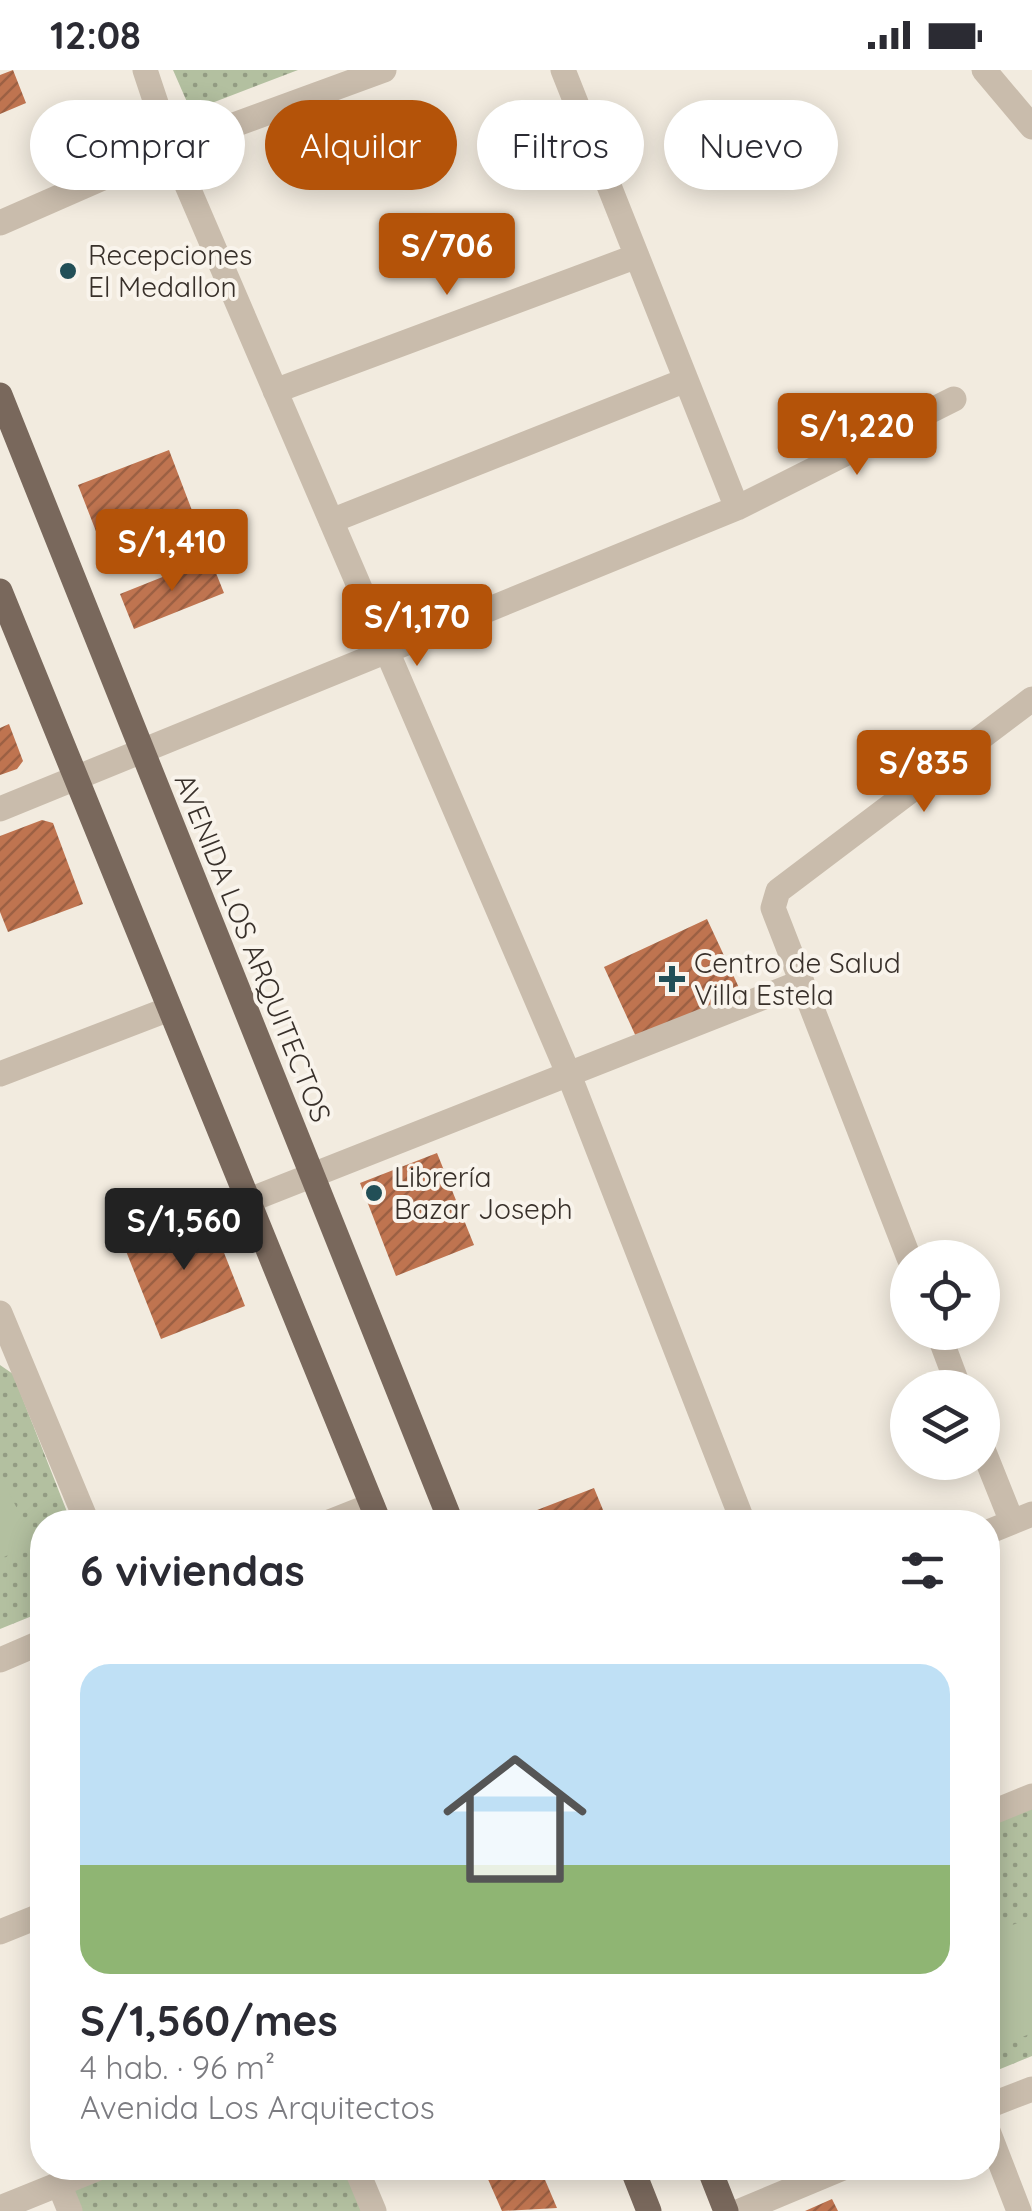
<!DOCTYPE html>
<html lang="es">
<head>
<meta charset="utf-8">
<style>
  body { margin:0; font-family:Quicksand,sans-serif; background:#f2f2f3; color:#2b2b33; height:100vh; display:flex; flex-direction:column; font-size:38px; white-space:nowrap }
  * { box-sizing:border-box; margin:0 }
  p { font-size:32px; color:#7c7c81 }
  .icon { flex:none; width:55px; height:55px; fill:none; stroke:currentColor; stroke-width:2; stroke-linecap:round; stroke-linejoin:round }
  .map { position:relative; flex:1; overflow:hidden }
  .sheet { position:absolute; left:30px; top:1440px; width:970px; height:670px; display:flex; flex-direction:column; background:#fff; border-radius:40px; box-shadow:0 5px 25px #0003 }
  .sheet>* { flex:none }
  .guide { position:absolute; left:30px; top:30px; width:972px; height:90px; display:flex; gap:20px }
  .controls { position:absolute; left:890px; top:1170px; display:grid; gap:20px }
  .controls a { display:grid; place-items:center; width:110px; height:110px; border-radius:50%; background:#fff; box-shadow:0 5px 25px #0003; font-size:50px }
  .price { position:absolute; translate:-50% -85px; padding:0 22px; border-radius:10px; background:#b45309; color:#fff; font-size:32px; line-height:65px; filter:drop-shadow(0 2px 5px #0008) }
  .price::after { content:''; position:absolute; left:50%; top:60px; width:30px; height:22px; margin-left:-15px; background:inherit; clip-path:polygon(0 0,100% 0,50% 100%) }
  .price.current { background:#222; color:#fff }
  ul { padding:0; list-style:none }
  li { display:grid; align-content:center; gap:20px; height:530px; padding:0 50px }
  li+li { border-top:2px solid #e1e1e2 }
  li span { display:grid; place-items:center; height:310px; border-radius:30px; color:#555 }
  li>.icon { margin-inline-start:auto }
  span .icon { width:180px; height:180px; fill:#fffc; stroke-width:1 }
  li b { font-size:42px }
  h2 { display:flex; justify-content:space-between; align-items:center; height:120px; padding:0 50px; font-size:42px }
  .pill { padding:0 35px; border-radius:45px; background:#fff; box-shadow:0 5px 25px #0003; font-size:35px; line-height:90px }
  .pill.current { background:#b45309; color:#fff }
  .status { display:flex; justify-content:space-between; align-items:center; height:70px; padding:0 50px; background:#fff; direction:ltr }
  .status svg { height:28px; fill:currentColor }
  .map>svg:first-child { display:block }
</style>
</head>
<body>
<div class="status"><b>12:08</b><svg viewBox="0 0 49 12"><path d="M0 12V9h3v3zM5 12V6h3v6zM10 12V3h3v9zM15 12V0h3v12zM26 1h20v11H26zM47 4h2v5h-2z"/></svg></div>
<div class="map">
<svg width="1032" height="2141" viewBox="0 0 1032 2141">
  <defs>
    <pattern id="park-dots" width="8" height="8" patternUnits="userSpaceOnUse" patternTransform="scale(2.5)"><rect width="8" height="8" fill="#b3c0a0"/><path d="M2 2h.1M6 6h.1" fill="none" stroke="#939c83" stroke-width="1.8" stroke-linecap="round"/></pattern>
    <pattern id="building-hatch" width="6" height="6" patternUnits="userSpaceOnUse" patternTransform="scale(2.5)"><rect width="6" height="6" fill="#bf7450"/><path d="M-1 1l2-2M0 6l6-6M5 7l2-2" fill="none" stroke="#9c6043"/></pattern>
  </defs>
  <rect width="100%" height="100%" fill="#f2ebdf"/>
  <path fill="url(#park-dots)" d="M173 0H298L191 41Z
    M0 1295 13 1304 71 1452H42V1542L0 1559Z
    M1032 1733V1986L988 2004V1751Z
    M99 2098H350L366 2141H72L59 2114Z"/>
  <path fill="#b3c0a0" d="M0 1405 34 1472 0 1489Z
    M1032 1847V1963L993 1979 988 1967V1865Z"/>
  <path fill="url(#building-hatch)" d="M13 0 26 33 0 44V5Z
    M169 380 196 451 106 487 78 415Z
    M210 488 224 523 134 559 120 524Z
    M9 654 23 691 17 699 0 705V658Z
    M42 750 53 753 83 834 8 862 0 842V766Z
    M707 849 741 922 638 971 604 897Z
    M437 1083 474 1175 396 1206 360 1113Z
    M206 1137 245 1236 161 1269 122 1171Z
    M594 1418 608 1452H506Z
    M483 2098H540L557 2138 502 2141Z
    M832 2129 838 2141H805Z"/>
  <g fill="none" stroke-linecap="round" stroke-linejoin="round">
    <path stroke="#c9bcac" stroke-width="25" d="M145 0 171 78 569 1005 743 1452
      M563 0 737 438
      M984 0 1032 57
      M0 153 171 78 384 0
      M275 321 637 186
      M331 451 686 310
      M0 739 737 438 954 329
      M0 1004 169 939
      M247 1131 802 912
      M909 1188 773 838 778 821 1032 629
      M0 1243 87 1452
      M938 1262 959 1318
      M982 1377 1012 1452
      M329 1452 372 1435
      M988 1462 1032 1444
      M0 1590 42 1572
      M988 1744 1032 1726
      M0 1862 42 1845
      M988 2036 1032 2019
      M988 2061 1019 2141
      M356 2098 374 2141
      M59 2114 70 2141
      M0 2138 99 2098
      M740 2141 843 2098"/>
    <path stroke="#79685c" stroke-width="25" d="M0 325 451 1452
      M0 521 379 1452
      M632 2098 649 2141
      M709 2098 726 2141"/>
  </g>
  <g fill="#224f57" stroke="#f9f4ec" stroke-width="4">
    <circle cx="68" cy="201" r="10"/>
    <path d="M667 894h10v10h10v10h-10v10h-10v-10h-10v-10h10z"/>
    <circle cx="374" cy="1123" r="10"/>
  </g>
  <g text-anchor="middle" stroke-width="8" stroke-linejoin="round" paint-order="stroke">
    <g font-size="28" fill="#38302a" stroke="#f9f4ec" text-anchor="start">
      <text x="88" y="195">Recepciones<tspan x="88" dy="32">El Medallon</tspan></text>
      <text x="694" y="903">Centro de Salud<tspan x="694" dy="32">Villa Estela</tspan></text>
      <text x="394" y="1117">Librería<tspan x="394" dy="32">Bazar Joseph</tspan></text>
    </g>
    <g font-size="28" fill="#38302a" stroke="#f9f4ec">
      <text transform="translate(253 878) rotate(68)" y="10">AVENIDA LOS ARQUITECTOS</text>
    </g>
  </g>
</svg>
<div class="controls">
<a><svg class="icon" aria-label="locate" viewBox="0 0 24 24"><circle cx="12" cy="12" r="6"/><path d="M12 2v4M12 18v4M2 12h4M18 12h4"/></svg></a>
<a><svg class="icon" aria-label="layers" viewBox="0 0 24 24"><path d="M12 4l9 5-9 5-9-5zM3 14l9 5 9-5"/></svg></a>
</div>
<b class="price" style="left:447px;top:228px">S/706</b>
<b class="price" style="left:857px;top:408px">S/1,220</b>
<b class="price" style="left:172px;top:524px">S/1,410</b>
<b class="price" style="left:417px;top:599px">S/1,170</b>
<b class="price" style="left:924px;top:745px">S/835</b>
<b class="price current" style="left:184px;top:1203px">S/1,560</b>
<div class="guide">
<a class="pill">Comprar</a>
<a class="pill current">Alquilar</a>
<a class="pill">Filtros</a>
<a class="pill">Nuevo</a>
</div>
<section class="sheet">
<h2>6 viviendas<svg class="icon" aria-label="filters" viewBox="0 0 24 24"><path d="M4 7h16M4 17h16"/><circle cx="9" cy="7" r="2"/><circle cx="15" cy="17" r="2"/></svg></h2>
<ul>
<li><span style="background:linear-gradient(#bfe0f5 65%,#8fb573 0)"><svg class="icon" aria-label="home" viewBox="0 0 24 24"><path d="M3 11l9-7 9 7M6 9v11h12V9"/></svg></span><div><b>S/1,560/mes</b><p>4 hab. · 96 m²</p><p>Avenida Los Arquitectos</p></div></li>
</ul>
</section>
</div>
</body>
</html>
